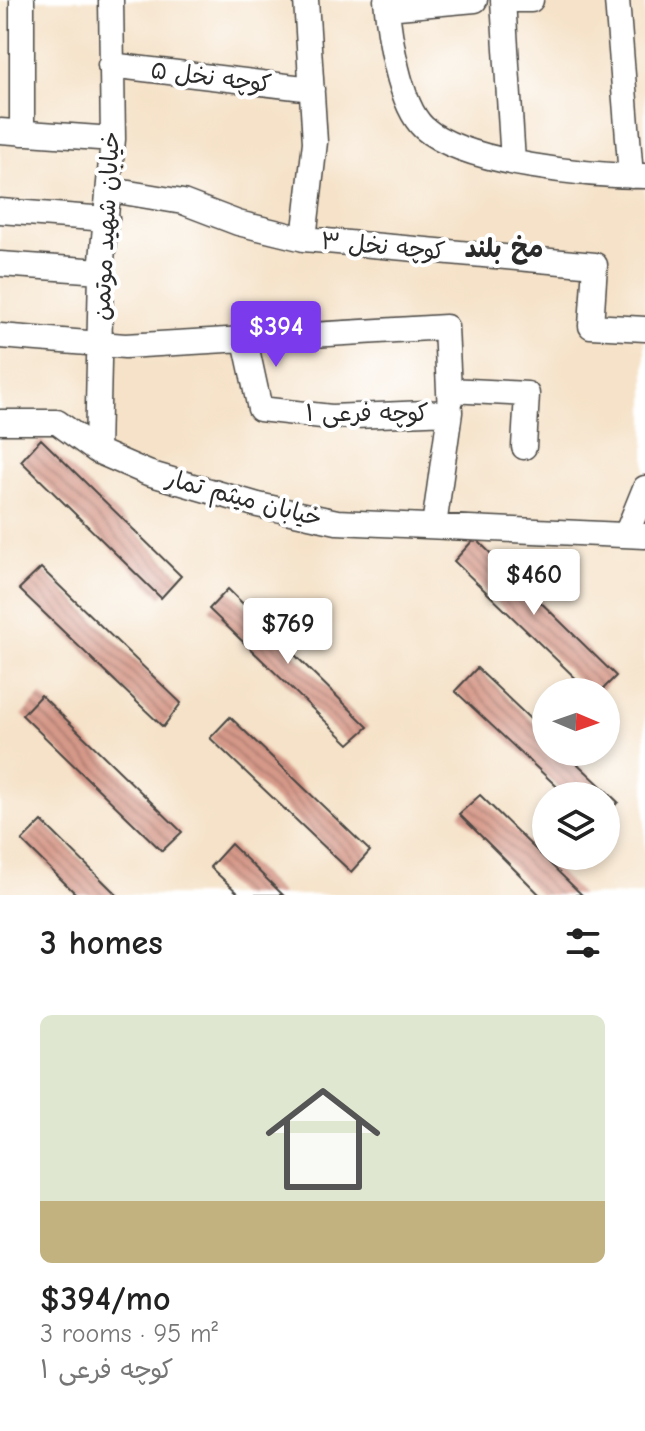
<!DOCTYPE html>
<html lang="en">
<head>
<meta charset="utf-8">
<style>
  body { margin:0; font-family:"Comic Neue","Playpen Sans Arabic",sans-serif; background:#f2f2f2; color:#222; height:100vh; display:flex; flex-direction:column; font-size:30px; white-space:nowrap }
  * { box-sizing:border-box; margin:0 }
  p { font-size:26px; color:#767676 }
  .icon { flex:none; width:44px; height:44px; fill:none; stroke:currentColor; stroke-width:2; stroke-linecap:round; stroke-linejoin:round }
  .map { position:relative; height:895px; overflow:hidden }
  .side { display:flex; flex-direction:column; background:#fff; flex:1 }
  .side>* { flex:none }
  .needle { width:52px; rotate:92deg }
  .fabs { position:absolute; left:532px; top:678px; display:grid; gap:16px }
  .fabs a { display:grid; place-items:center; width:88px; height:88px; border-radius:50%; background:#fff; box-shadow:0 4px 12px #0003; font-size:40px }
  .price { position:absolute; translate:-50% -68px; padding:0 18px; border-radius:8px; background:#fff; color:#222; font-size:26px; line-height:52px; filter:drop-shadow(0 2px 4px #0008) }
  .price::after { content:''; position:absolute; left:50%; top:48px; width:24px; height:18px; margin-left:-12px; background:inherit; clip-path:polygon(0 0,100% 0,50% 100%) }
  .price.current { background:#7c3aed; color:#fff }
  ul { padding:0; list-style:none }
  li { display:grid; align-content:center; gap:16px; height:424px; padding:0 40px }
  li span { display:grid; place-items:center; height:248px; border-radius:12px; color:#555 }
  li>.icon { margin-inline-start:auto }
  span .icon { width:144px; height:144px; fill:#fffc; stroke-width:1 }
  li b { font-size:34px }
  h2 { display:flex; justify-content:space-between; align-items:center; height:96px; padding:0 40px; font-size:34px }
  .map>svg:first-child { display:block }
</style>
</head>
<body>
<div class="map">
<svg width="645" height="895" viewBox="0 0 645 895">
  <defs>
    <pattern id="building-back-hatch" width="6" height="6" patternUnits="userSpaceOnUse" patternTransform="scale(2)"><rect width="6" height="6" fill="#d69989"/><path d="M-1 5l2 2M0 0l6 6M5-1l2 2" fill="none" stroke="#ae7d70"/></pattern>
  </defs>
  <rect width="100%" height="100%" fill="#fff"/>
  <filter id="ink" filterUnits="userSpaceOnUse"><feTurbulence type="fractalNoise" baseFrequency=".0125" numOctaves="2"/><feDisplacementMap in="SourceGraphic" scale="16" xChannelSelector="R" yChannelSelector="G"/><feConvolveMatrix kernelMatrix="1 2 1 2 8 2 1 2 1" color-interpolation-filters="sRGB"/></filter>
  <filter id="wash" filterUnits="userSpaceOnUse"><feTurbulence type="fractalNoise" baseFrequency=".006" numOctaves="4" result="noise"/><feDisplacementMap in="SourceGraphic" scale="32" xChannelSelector="R" yChannelSelector="G"/><feGaussianBlur stdDeviation="1.8" result="paint"/><feColorMatrix in="noise" values="0 0 0 0 0 0 0 0 0 0 0 0 0 0 0 0 0 1.4 0 .05"/><feComposite in="paint" operator="in"/></filter>
  <g filter="url(#wash)">
    <rect width="100%" height="100%" fill="#f5e2c8"/>
    <g id="blocks">
      <path fill="url(#building-back-hatch)" d="M41 439 181 576 161 598 21 461Z
        M475 538 616 676 600 692H590L454 561Z
        M41 568 181 703 163 727 19 589Z
        M228 589 368 727 349 744 209 609Z
        M477 668 546 734V752H565L618 802 606 815V796H567L455 691Z
        M41 695 182 832 162 851 22 715Z
        M230 717 370 851 351 872 210 738Z
        M480 795 582 895H540L459 814Z
        M42 821 117 895H77L22 841Z
        M231 844 283 895H240L210 867Z"/>
    </g>
  </g>
  <g filter="url(#ink)">
    <use href="#blocks" fill-opacity="0" stroke="#494643" stroke-width="2"/>
    <g fill="none" stroke-linecap="round" stroke-linejoin="round">
      <defs>
        <path id="minor" d="M386 0C389 33 399 105 424 128 465 164 591 176 645 176
          M503 0 513 162
          M514 0H531
          M617 0 631 176
          M387 8 475 0
          M110 65 312 89
          M0 131 113 139
          M22 133V0
          M111 190 183 202 238 223 304 239 595 265 591 326 645 329
          M0 211 107 219
          M304 239 315 142 306 0
          M0 264 101 271
          M0 336 125 346 446 327 450 412 434 526
          M245 340 260 409 331 417 450 412
          M449 390 527 394 524 447
          M0 422H57L97 451 148 473 258 505 337 522 645 536
          M97 451 101 271 113 139 111 0
          M626 535 645 488"/>
      </defs>
      <use href="#minor" stroke="#494643" stroke-width="27"/>
      <use href="#minor" stroke="#fff" stroke-width="24"/>
    </g>
  </g>
  <g text-anchor="middle" stroke-width="8" stroke-linejoin="round" paint-order="stroke">
    <g font-size="24" fill="#2b2b2b" stroke="#fff">
      <text transform="translate(211 77) rotate(7)" y="8">کوچه نخل ۵</text>
      <text transform="translate(106 226) rotate(-87)" y="8">خیابان شهید موتمن</text>
      <text transform="translate(383 246) rotate(5)" y="8">کوچه نخل ۳</text>
      <text x="367" y="421">کوچه فرعی ۱</text>
      <text transform="translate(244 498) rotate(15)" y="8">خیابان میثم تمار</text>
    </g>
    <g font-size="26" font-weight="bold" fill="#2b2b2b" stroke="#fff">
      <text x="504" y="257">مخ بلند</text>
    </g>
  </g>
</svg>
<div class="fabs">
<a><svg class="needle" viewBox="-14 -14 28 28"><path d="M0-13l5 13h-10z" fill="#e53935"/><path d="M0 13l5-13h-10z" fill="#767676"/></svg></a>
<a><svg class="icon" aria-label="layers" viewBox="0 0 24 24"><path d="M12 4l9 5-9 5-9-5zM3 14l9 5 9-5"/></svg></a>
</div>
<b class="price current" style="left:276px;top:369px">$394</b>
<b class="price" style="left:534px;top:617px">$460</b>
<b class="price" style="left:288px;top:666px">$769</b>
</div>
<section class="side">
<h2>3 homes<svg class="icon" aria-label="filters" viewBox="0 0 24 24"><path d="M4 7h16M4 17h16"/><circle cx="9" cy="7" r="2"/><circle cx="15" cy="17" r="2"/></svg></h2>
<ul>
<li><span style="background:linear-gradient(#dfe7d0 75%,#c2b280 0)"><svg class="icon" aria-label="home" viewBox="0 0 24 24"><path d="M3 11l9-7 9 7M6 9v11h12V9"/></svg></span><div><b>$394/mo</b><p>3 rooms · 95 m²</p><p>کوچه فرعی ۱</p></div></li>
</ul>
</section>
</body>
</html>
